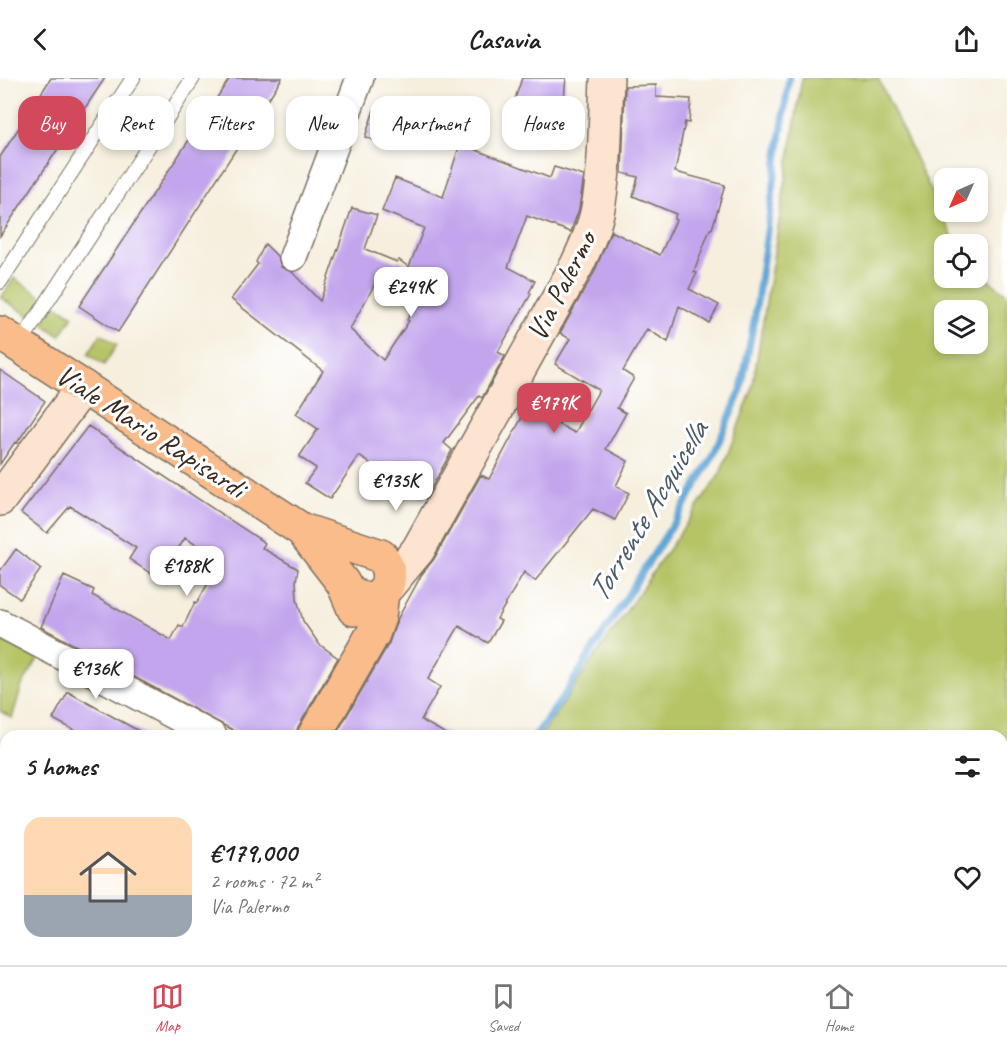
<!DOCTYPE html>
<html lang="en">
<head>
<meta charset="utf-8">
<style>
  body { margin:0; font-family:Caveat,sans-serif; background:#f6f6f6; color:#202124; height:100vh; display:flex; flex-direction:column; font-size:22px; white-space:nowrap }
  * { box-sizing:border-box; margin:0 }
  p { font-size:20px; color:#757577 }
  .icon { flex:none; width:33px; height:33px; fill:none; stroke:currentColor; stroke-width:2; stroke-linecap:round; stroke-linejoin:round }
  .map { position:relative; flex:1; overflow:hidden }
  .drawer { position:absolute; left:0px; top:652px; width:1008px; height:236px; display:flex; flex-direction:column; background:#fff; border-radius:18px 18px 0 0; box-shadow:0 3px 9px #0003 }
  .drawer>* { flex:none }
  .top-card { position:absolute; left:18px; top:18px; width:600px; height:54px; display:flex; gap:12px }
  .needle { width:39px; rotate:225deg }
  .buttons { position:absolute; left:934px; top:90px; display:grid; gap:12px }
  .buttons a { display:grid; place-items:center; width:54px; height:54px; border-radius:12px; background:#fff; box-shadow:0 3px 9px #0003; font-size:30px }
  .price { position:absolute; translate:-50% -51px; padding:0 14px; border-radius:12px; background:#fff; color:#222; font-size:20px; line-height:39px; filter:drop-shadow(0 2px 3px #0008) }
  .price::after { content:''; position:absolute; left:50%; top:36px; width:18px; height:14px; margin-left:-9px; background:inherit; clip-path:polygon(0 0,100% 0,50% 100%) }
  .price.selected { background:#d1495b; color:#fff }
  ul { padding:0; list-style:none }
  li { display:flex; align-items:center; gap:18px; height:150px; padding:0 24px }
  li span { display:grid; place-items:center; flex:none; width:168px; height:120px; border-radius:18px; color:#555 }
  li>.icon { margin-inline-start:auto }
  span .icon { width:72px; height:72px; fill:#fffc; stroke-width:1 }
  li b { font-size:26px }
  h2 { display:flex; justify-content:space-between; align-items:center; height:72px; padding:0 24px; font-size:26px }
  .pill { padding:0 21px; border-radius:18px; background:#fff; box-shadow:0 3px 9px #0003; font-size:21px; line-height:54px }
  .pill.selected { background:#d1495b; color:#fff }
  header { display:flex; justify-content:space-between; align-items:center; height:78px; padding:0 24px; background:#fff; font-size:27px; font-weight:600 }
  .tabs { display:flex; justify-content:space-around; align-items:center; height:84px; border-top:2px solid #e0e0e0; background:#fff; font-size:16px; color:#757577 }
  .tabs a { display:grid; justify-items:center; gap:3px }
  .tabs .selected { color:#d1495b }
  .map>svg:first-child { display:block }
</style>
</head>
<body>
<header><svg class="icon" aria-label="back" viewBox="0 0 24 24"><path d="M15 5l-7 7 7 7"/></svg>Casavia<svg class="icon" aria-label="share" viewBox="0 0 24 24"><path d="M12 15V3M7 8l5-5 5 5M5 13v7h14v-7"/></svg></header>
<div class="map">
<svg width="1007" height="887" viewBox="0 0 1007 887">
  <rect width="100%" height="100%" fill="#fff"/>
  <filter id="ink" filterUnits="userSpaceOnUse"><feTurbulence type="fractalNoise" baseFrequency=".0167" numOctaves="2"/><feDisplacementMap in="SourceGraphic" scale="12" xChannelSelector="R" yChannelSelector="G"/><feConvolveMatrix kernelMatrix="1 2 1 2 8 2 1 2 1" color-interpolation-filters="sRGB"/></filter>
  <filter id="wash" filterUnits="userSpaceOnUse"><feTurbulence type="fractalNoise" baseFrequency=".008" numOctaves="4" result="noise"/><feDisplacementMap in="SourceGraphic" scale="24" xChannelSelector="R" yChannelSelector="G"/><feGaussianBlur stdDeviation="1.35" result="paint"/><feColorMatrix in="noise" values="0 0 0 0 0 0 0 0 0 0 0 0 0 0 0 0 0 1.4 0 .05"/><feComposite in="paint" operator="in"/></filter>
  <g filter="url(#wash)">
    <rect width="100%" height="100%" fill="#f6efde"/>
    <path fill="#b6c466" stroke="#787742" stroke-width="1.5" fill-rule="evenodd" d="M802 0H878L956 166H945V200H978V194L1007 216V887H386L389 882H1002V658H541L720 396 752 312ZM978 232V266H945V232Z
      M14 200 44 220 31 239 1 220Z
      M56 227 73 238 60 258 43 246Z
      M101 256 117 267 104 287 88 276Z
      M0 561 38 581 22 607 12 640 0 633Z"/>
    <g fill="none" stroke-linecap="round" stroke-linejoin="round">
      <path stroke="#62a6d7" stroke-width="7" d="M535 658 563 619 678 438 712 380 741 312 755 238 789 0
        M376 887 379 882"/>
    </g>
    <g id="blocks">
      <path fill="#c2a5ed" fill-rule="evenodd" d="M51 0H105L0 158V79Z
        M230 0H282L118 254 79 228Z
        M522 0H566L561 52 510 36Z
        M656 7V19L691 21 689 45 685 44 675 94 725 107 712 151H710L694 194 697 195 689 211 719 227 709 245 679 228 668 264 647 251 623 293 634 300 617 330 626 335 606 371 628 383 616 408 629 415 615 442 593 431 535 503 524 494 497 541 501 543 488 565 459 548 428 601 440 609 421 642 450 658H335L389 565 397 542 422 496 434 481 481 397 489 401 527 330 575 355 599 312 555 286 570 261 560 255 594 195 611 153 660 177 676 142 674 141 676 136 633 118 638 99 622 95 625 8Z
        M374 32 408 44 398 72 365 59Z
        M460 66 550 100 554 89 584 98 579 131 573 148 571 154 527 138 508 189 535 203 529 215 531 216 498 274 505 278 482 320 479 318 444 365 452 372 425 421 359 378 330 421 305 405 316 390 299 379 318 351 296 336 323 293 231 221 258 186 256 184 265 166 278 179 281 189 292 194 320 223 352 130 377 137 365 171 397 184 399 182 409 189 424 150 382 133 395 100 443 119ZM377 202 416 226 407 242 409 243 383 282 350 251Z
        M0 292 45 323 17 365 15 364 0 386Z
        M88 348 265 465 262 470 298 491 296 503 297 521 303 543 319 566 338 580 298 649 295 658H244L41 549 64 498 94 512 92 517 171 562 179 547 183 549 195 524 197 525 221 482 185 460 159 501 129 481 136 470 70 428 47 455 21 435Z
        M16 471 41 491 20 521 0 507V493Z
        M68 614 148 658H85L53 641Z"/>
    </g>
  </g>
  <g filter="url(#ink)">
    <use href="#blocks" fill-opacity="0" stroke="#7c6f61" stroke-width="1.5"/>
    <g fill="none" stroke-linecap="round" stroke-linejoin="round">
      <defs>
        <path id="service" d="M0 204 133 0
          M19 267 193 0
          M0 886 1 887"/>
        <path id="minor" d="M293 179 360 0
          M0 545 213 658"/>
        <path id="secondary" d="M0 421 83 309
          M388 508 418 472 577 187C585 170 593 153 597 135 606 91 605 45 607 0"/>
        <path id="primary" d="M0 255 302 452 381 478C403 507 373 536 347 511
          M302 452 343 505 354 531
          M314 658 373 556 379 539 382 515
          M187 887 189 882"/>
      </defs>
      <use href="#service" stroke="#7c6f61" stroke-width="16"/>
      <use href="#minor" stroke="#7c6f61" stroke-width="30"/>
      <use href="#secondary" stroke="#7c6f61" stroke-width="36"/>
      <use href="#primary" stroke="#7c6f61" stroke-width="36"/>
      <use href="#service" stroke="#fff" stroke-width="14"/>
      <use href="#minor" stroke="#fff" stroke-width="27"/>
      <use href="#secondary" stroke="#fde4d0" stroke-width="33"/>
      <use href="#primary" stroke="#f9bc8a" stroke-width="33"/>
    </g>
  </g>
  <g text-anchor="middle" stroke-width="6" stroke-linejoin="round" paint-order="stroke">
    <g font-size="30" fill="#3b2a1e" stroke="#fff">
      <text transform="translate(561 208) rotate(-63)" y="10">Via Palermo</text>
      <text transform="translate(151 353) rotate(33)" y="10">Viale Mario Rapisardi</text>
    </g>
    <g font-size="32" font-style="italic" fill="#4b5c68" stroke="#fff">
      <text transform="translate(647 433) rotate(-59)" y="11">Torrente Acquicella</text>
    </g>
  </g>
</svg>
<div class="buttons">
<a><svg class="needle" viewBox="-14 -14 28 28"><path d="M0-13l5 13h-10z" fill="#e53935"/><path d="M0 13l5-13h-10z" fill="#757577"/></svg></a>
<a><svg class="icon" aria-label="locate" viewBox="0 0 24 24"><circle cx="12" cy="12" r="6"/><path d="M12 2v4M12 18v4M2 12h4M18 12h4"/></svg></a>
<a><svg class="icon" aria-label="layers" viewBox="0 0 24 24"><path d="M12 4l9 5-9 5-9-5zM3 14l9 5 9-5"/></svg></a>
</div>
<b class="price" style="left:411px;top:240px">€249K</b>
<b class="price selected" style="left:554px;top:356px">€179K</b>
<b class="price" style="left:396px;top:434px">€135K</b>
<b class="price" style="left:187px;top:519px">€188K</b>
<b class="price" style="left:96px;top:622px">€136K</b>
<div class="top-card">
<a class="pill selected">Buy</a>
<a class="pill">Rent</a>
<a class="pill">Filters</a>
<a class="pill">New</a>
<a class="pill">Apartment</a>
<a class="pill">House</a>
</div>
<section class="drawer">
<h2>5 homes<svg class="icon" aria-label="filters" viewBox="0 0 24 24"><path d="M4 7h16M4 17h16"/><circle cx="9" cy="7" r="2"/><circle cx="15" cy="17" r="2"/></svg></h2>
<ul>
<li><span style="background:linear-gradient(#ffd9b3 65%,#9aa5b1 0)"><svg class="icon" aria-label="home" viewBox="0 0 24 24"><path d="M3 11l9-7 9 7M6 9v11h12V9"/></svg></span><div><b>€179,000</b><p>2 rooms · 72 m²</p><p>Via Palermo</p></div><svg class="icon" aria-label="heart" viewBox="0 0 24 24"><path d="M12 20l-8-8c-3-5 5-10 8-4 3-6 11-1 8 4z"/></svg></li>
</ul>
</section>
</div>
<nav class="tabs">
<a class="selected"><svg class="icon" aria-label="map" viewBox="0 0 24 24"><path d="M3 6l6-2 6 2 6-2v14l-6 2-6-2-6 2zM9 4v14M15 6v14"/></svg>Map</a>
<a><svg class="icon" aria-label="saved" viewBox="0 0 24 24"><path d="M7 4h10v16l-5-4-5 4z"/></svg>Saved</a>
<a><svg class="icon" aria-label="home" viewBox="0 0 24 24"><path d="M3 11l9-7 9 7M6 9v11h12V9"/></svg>Home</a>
</nav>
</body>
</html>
